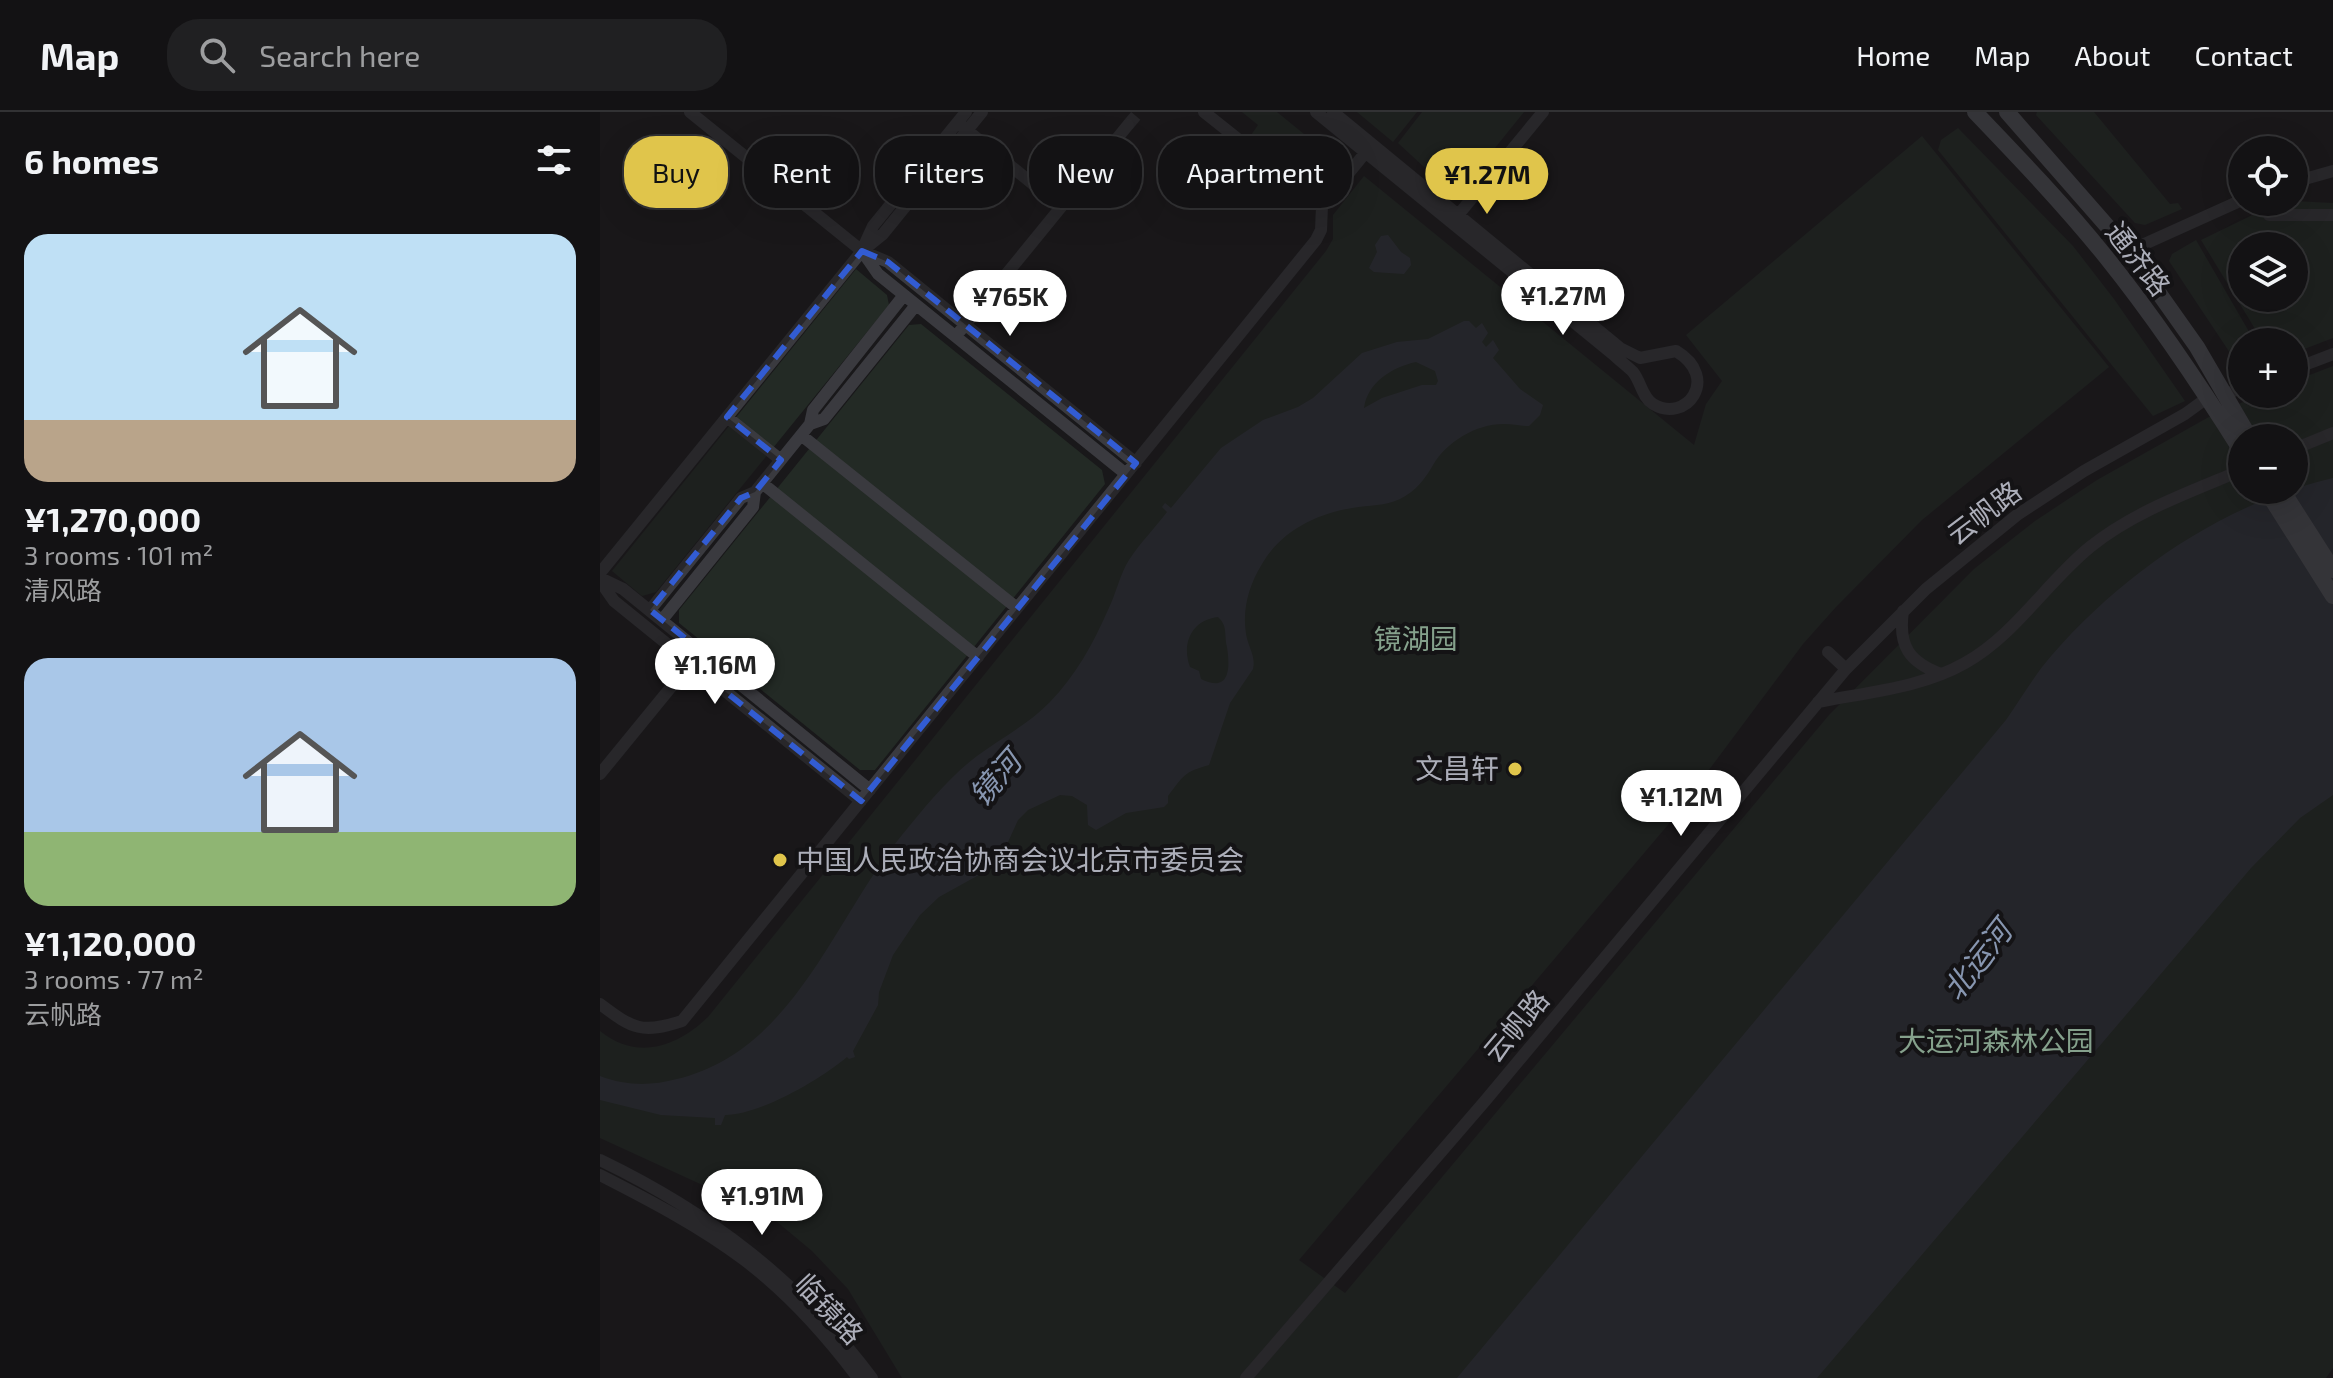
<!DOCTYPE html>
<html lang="en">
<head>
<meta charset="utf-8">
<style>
  body { margin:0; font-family:"Exo 2","Noto Sans SC",sans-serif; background:#202022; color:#f1f3f6; height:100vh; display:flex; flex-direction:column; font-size:30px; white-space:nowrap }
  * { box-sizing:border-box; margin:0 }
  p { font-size:26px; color:#9d9ea0 }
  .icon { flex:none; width:44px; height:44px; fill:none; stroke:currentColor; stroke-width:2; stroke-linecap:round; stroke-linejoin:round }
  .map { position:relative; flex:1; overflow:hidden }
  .panel { display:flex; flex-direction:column; background:#131214; width:600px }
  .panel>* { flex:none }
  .hud { position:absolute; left:24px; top:24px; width:760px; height:72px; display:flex; gap:16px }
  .controls { position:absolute; left:1628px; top:24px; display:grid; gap:16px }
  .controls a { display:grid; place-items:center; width:80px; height:80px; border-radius:50%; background:#131214; box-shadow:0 8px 32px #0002,0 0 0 2px #323234; font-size:40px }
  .price { position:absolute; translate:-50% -68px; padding:0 18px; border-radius:28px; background:#fff; color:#222; font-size:26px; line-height:52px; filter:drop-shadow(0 2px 4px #0008) }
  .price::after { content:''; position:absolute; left:50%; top:48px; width:24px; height:18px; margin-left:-12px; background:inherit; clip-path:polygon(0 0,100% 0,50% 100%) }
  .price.active { background:#e0c54b; color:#111 }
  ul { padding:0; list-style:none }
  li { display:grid; align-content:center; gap:16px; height:424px; padding:0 24px }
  li span { display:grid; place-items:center; height:248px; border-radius:24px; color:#555 }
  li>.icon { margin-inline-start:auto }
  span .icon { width:144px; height:144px; fill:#fffc; stroke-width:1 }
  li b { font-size:34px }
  h2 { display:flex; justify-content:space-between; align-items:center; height:96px; padding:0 24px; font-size:34px }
  .chip { padding:0 28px; border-radius:32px; background:#131214; box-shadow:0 8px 32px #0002,0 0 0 2px #323234; font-size:28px; line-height:72px }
  .chip.active { background:#e0c54b; color:#111 }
  header { display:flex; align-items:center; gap:48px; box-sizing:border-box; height:112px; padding:0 40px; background:#131214; border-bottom:2px solid #323234 }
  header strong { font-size:38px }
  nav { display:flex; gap:44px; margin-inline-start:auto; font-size:28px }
  .search { width:560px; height:72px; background:#202022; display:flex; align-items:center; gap:20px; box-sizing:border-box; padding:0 28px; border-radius:32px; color:#9d9ea0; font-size:30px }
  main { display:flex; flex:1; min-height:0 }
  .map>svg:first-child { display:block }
</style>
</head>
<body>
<header>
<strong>Map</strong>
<div class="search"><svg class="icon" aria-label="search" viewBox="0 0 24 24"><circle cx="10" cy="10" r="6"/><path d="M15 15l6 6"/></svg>Search here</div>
<nav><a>Home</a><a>Map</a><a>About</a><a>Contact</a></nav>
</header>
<main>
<section class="panel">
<h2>6 homes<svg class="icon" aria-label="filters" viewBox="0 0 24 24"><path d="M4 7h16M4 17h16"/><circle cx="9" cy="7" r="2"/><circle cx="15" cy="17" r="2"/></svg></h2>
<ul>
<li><span style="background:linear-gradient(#bfe0f5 75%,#b9a48a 0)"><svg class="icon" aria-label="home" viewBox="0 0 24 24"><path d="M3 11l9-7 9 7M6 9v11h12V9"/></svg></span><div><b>¥1,270,000</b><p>3 rooms · 101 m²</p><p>清风路</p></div></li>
<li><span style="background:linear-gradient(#a9c7e8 70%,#8fb573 0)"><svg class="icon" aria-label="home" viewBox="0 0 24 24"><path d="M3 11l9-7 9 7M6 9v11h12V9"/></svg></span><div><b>¥1,120,000</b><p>3 rooms · 77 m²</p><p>云帆路</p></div></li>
</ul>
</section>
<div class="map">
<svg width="1733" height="1266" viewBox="0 0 1733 1266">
  <rect width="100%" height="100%" fill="#19181a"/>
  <path fill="#232a25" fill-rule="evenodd" d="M642 0H677L742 53 718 82 649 26 658 13Z
    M757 0H817L793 30Z
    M822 0H924L861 78 848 77 798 31Z
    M1437 0H1494L1570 92 1578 91 1582 97 1545 113 1535 111 1436 3Z
    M1358 16 1473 134 1514 187 1585 289 1553 304 1338 38 1341 28Z
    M1322 24 1509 255 1322 408 1236 495 1203 532 1067 714 699 1148 745 1181 1229 603 1374 457 1435 409 1497 368 1607 306 1661 282H1694V269L1733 254V1256L1726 1266H302L248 1177 212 1139 170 1104 0 1026V919C37 949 77 935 108 905L726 139 733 127V103L764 64 1094 333 1106 292 1122 269 1086 223ZM1642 326H1694V378H1642Z
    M1694 89 1733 91V226L1694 241V230H1663L1601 128 1679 90ZM1642 134H1694V186H1642Z
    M1596 128 1655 230H1642V259L1569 149 1572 142Z
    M256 157 287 183 289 193 56 480 42 484 12 459Z
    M321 212 502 358 505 372 275 658H260L79 511V498L309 213Z"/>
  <path fill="#32373f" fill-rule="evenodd" d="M788 123 801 140 810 146 811 153 804 162 774 160 769 156 777 140 775 133 781 124Z
    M864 209H869L876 216 882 211 888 221 882 230 886 235 893 228 899 238 893 246 920 277 943 293 940 303 929 314C921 314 913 312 905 312 878 311 847 329 833 353 825 367 816 379 800 387 785 394 769 393 752 396 716 402 681 419 662 452 649 473 642 497 646 522 648 535 656 544 653 557L630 591 609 653C584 660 584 663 568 684V691L564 695 526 701 496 718 488 713 487 693 472 684 460 683 428 698 418 708 403 741 386 759 339 785 320 803 293 843 279 880 278 893 253 939 255 945 249 947 247 945C221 967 160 1003 125 1003L121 1013H115V1006L61 1003 0 988V964C26 974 51 974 77 967 195 938 233 808 302 723 324 696 349 665 377 644 401 626 429 612 450 590 476 563 493 532 508 498 516 482 520 462 529 448 540 431 555 416 567 400L562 395 565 391 571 396 621 336 663 308 698 295 713 286 762 241 797 230 828 227ZM816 250 835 259 838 269 836 273H822L782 286 764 296C767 271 792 255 816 250ZM618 505C628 514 624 522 627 535 630 554 631 582 601 567L599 559 590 555C581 531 592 508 618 505Z
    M1733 366V683L1700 706 1651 756 1217 1266H857L1406 608C1421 587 1435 562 1452 543 1525 459 1625 391 1733 366Z"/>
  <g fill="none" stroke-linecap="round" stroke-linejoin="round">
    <path stroke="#36363a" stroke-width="12" stroke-dasharray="12 6" stroke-linecap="butt" d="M528 13 539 0"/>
    <path stroke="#3a3a3f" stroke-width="12" d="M90 0 262 139 288 150 536 351
      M716 0 1014 243C1020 249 1027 254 1033 260 1041 270 1042 285 1053 292 1086 312 1121 266 1076 239L1040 246 1020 236 733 0
      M363 15 461 95
      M1694 70 1733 59
      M722 94 770 35
      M1669 103H1733
      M854 108 943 0
      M263 136 273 114 366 0
      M262 139 278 162 526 362
      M1529 139 1642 88
      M360 219 528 13
      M1694 257 1733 242
      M1626 282 1642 276
      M127 305 181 348
      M210 312 224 307 316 193
      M201 323 417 496
      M1694 337 1733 321
      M162 371 378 545
      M0 461 262 139 283 122 382 0
      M0 466 23 477 270 678
      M0 469 14 489 261 689
      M50 498 141 386 155 380 210 312 213 298 304 183
      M1303 499C1298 534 1309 550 1341 562
      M62 508 153 395 155 380
      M1228 540 1246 557
      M1218 590C1268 580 1321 576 1365 551 1415 523 1446 471 1490 435 1535 399 1590 380 1642 358
      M0 662 94 547
      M0 892C33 917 42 922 82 909L716 128 721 118 722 94 604 0
      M0 1048C110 1101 199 1169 272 1266
      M0 1063C49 1088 99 1114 143 1147 187 1180 225 1222 258 1266
      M646 1266 885 989 1246 557 1326 477 1417 403 1484 359 1585 302 1607 286"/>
    <path stroke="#56575e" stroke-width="16" d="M1375 0C1420 47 1465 94 1506 145 1555 206 1600 273 1642 340
      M1407 0 1529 139 1597 235 1650 326
      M1666 378 1733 484
      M1682 378 1733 458"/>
  </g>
  <path d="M0 0H1733V1266H0ZM262 139 288 150 536 351 261 689 90 551 101 539 50 498 141 386 155 380 181 348 127 305Z" fill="#19181a" fill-opacity=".55" fill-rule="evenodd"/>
  <path fill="none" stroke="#325cd3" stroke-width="6" stroke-dasharray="16 10" stroke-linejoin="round" d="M262 139 288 150 536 351 261 689 90 551 101 539 50 498 141 386 155 380 181 348 127 305Z"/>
  <g fill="#e0c54b" stroke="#141315" stroke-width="3">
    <circle cx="915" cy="657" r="8"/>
    <circle cx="180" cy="748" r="8"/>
  </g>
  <g text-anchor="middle" stroke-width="8" stroke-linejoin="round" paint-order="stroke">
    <g font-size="28" fill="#acaeb9" stroke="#141315">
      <text transform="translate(1538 147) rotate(52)" y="10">通济路</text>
      <text transform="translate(1384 401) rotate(-37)" y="10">云帆路</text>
      <text transform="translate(916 914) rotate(-50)" y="10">云帆路</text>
      <text transform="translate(229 1197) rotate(47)" y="10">临镜路</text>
    </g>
    <g font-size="28" fill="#85a18c" stroke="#141315">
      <text x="816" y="537">镜湖园</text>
      <text x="1396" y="939">大运河森林公园</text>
    </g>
    <g font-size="28" fill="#acaeb9" stroke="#141315" text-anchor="end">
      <text x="899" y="667">文昌轩</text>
      <text x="196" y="758" text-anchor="start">中国人民政治协商会议北京市委员会</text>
    </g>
    <g font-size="30" font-style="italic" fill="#8796b0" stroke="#141315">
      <text transform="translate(396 667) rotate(-49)" y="10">镜河</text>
      <text transform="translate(1378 849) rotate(-52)" y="10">北运河</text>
    </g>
  </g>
</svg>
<div class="controls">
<a><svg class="icon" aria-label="locate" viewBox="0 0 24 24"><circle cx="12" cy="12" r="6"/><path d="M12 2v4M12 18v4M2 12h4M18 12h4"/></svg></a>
<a><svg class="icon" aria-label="layers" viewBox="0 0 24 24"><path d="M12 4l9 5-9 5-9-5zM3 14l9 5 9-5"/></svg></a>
<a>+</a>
<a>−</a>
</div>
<b class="price active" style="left:887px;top:104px">¥1.27M</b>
<b class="price" style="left:963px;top:225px">¥1.27M</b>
<b class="price" style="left:410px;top:226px">¥765K</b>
<b class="price" style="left:115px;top:594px">¥1.16M</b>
<b class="price" style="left:1081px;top:726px">¥1.12M</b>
<b class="price" style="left:162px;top:1125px">¥1.91M</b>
<div class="hud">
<a class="chip active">Buy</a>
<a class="chip">Rent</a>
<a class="chip">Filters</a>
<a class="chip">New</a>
<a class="chip">Apartment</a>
</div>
</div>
</main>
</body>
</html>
